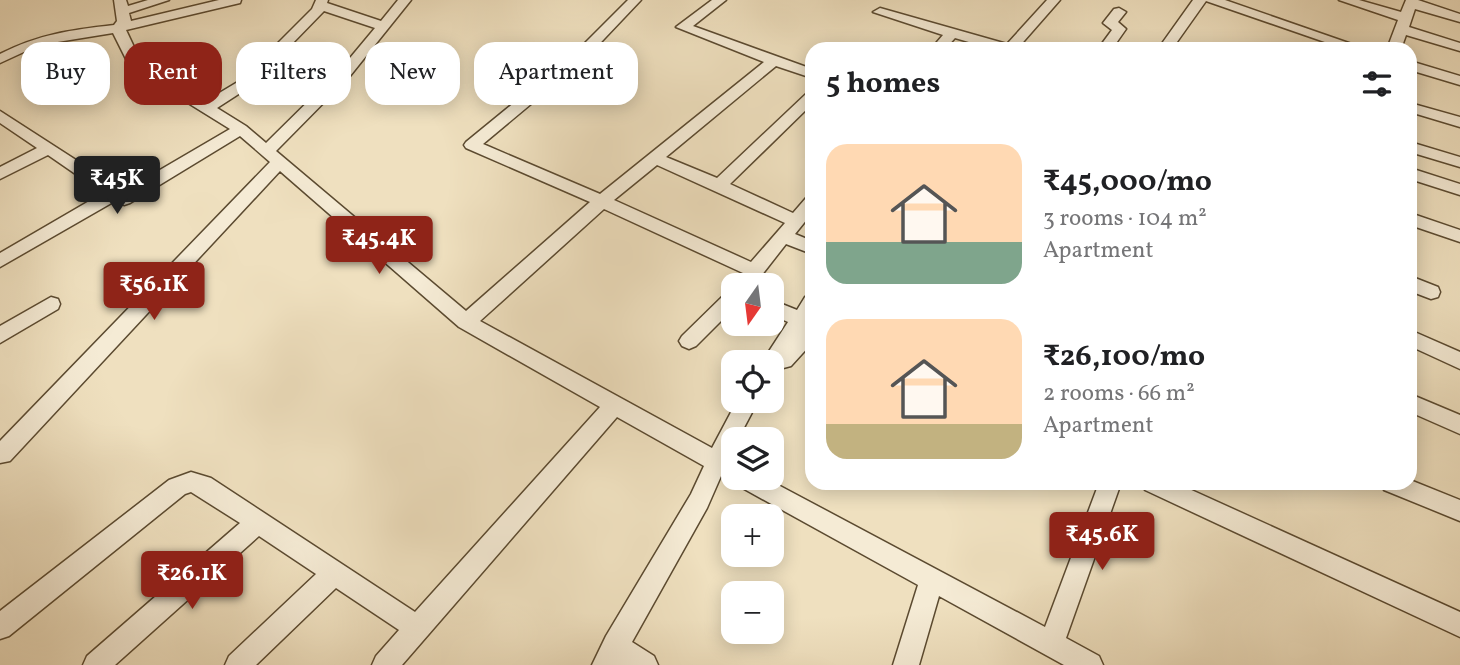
<!DOCTYPE html>
<html lang="en">
<head>
<meta charset="utf-8">
<style>
  body { margin:0; font-family:Vollkorn,serif; background:#f2f2f2; color:#202124; height:100vh; display:flex; flex-direction:column; font-size:26px; white-space:nowrap }
  * { box-sizing:border-box; margin:0 }
  p { font-size:23px; color:#757577 }
  .icon { flex:none; width:38px; height:38px; fill:none; stroke:currentColor; stroke-width:2; stroke-linecap:round; stroke-linejoin:round }
  .map { position:relative; flex:1; overflow:hidden }
  .drawer { position:absolute; left:805px; top:42px; width:612px; height:448px; display:flex; flex-direction:column; background:#fff; border-radius:21px; box-shadow:0 4px 18px #0003 }
  .drawer>* { flex:none }
  .top-card { position:absolute; left:21px; top:42px; width:665px; height:63px; display:flex; gap:14px }
  .needle { width:46px; rotate:194deg }
  .buttons { position:absolute; left:721px; top:273px; display:grid; gap:14px }
  .buttons a { display:grid; place-items:center; width:63px; height:63px; border-radius:14px; background:#fff; box-shadow:0 4px 18px #0003; font-size:35px }
  .price { position:absolute; translate:-50% -60px; padding:0 16px; border-radius:7px; background:#8f2418; color:#fff; font-size:23px; line-height:46px; filter:drop-shadow(0 2px 4px #0008) }
  .price::after { content:''; position:absolute; left:50%; top:42px; width:21px; height:16px; margin-left:-10px; background:inherit; clip-path:polygon(0 0,100% 0,50% 100%) }
  .price.active { background:#222; color:#fff }
  ul { padding:0; list-style:none }
  li { display:flex; align-items:center; gap:21px; height:175px; padding:0 21px }
  li span { display:grid; place-items:center; flex:none; width:196px; height:140px; border-radius:21px; color:#555 }
  li>.icon { margin-inline-start:auto }
  span .icon { width:84px; height:84px; fill:#fffc; stroke-width:1 }
  li b { font-size:30px }
  h2 { display:flex; justify-content:space-between; align-items:center; height:84px; padding:0 21px; font-size:30px }
  .pill { padding:0 24px; border-radius:21px; background:#fff; box-shadow:0 4px 18px #0003; font-size:24px; line-height:63px }
  .pill.active { background:#8f2418; color:#fff }
  .map>svg:first-child { display:block }
</style>
</head>
<body>
<div class="map">
<svg width="1460" height="665" viewBox="0 0 1460 665">
  <rect width="100%" height="100%" fill="#efe0bf"/>
  <filter id="stains"><feTurbulence type="fractalNoise" baseFrequency=".00286" numOctaves="4"/><feColorMatrix values="0 0 0 0 .2 0 0 0 0 .09 0 0 0 0 .02 0 0 0 .5 -.17"/></filter>
  <radialGradient id="worn" r=".72"><stop offset=".6" stop-color="#630" stop-opacity="0"/><stop offset="1" stop-color="#630" stop-opacity=".3"/></radialGradient>
  <g fill="none" stroke-linecap="round" stroke-linejoin="round">
    <defs>
      <path id="minor" d="M114 0H126L128 6 148 0H169L129 13 131 21 219 0H241L240 3 126 30 141 62 206 101 241 80 312 9 316 0H328L327 3 381 21 398 0H411L350 76 276 151 466 311 590 202 466 148 464 145 466 142 576 52 628 0H641L586 58 483 144 600 194 764 62 676 27 712 0H726L693 26 812 69V78L776 66 666 157 717 178 807 93 812 92V104L730 184 793 213 806 198 812 196V213L795 234 812 241V254L786 244 754 285H735L743 273 604 209 480 321 712 448 737 401H758L738 439H733L729 458 733 460V478H765L1045 627 1099 483H1121L1066 638 1099 656 1103 665H1064L939 596 919 665H893L918 585 737 485 735 480 721 476 707 508 632 642 654 656 658 665H592L606 636 691 494 704 466 617 417 402 665H372L376 656 399 630 336 588 256 665H225L229 656 316 574 259 536 115 665H83L87 656 240 523 191 492 185 494 9 636 0 639V611L169 480 191 472 211 478 415 612 600 407 459 327 280 171 10 461 0 463V441L270 162 240 136 130 203 124 205 115 201 0 267V253L103 193 48 155 0 179V167L37 148 0 123V111L124 191 230 129 130 67 113 33 39 45 0 63V54C39 34 71 30 114 25L117 21ZM324 11 375 28 340 70 266 143 246 126 217 108 251 86ZM657 165 785 223 751 262 614 200Z
        M1047 0H1060L1017 49H993L955 38 945 49H931L943 35 873 12 880 8 1007 44Z
        M1193 0H1225L1366 49H1345L1206 1 1172 49H1158Z
        M1339 0H1359L1401 12 1406 0H1418L1460 14V22L1415 9 1409 27 1460 43V51L1406 35 1401 49H1387L1398 20Z
        M1119 8 1126 12 1118 22 1126 29 1112 49H1098L1112 30 1103 23 1114 9Z
        M1410 61 1460 76V85L1410 70Z
        M1410 103 1460 117V127L1410 112Z
        M1410 142 1460 157V167L1410 152Z
        M1410 168 1460 184V195L1410 179Z
        M1410 213 1460 230V242L1410 225Z
        M1410 276 1438 287 1440 292 1438 297 1431 299 1410 291Z
        M733 291V309L696 346 689 349 682 346 679 341 682 336 726 293Z
        M812 295V317L808 324 812 323V343L791 366 772 371V362H762L788 322 772 315V300L797 310 805 297Z
        M51 297 58 299 60 304 58 309 0 343V326Z
        M1410 330 1460 352V369L1410 346Z
        M1410 394 1460 415V434L1410 412Z
        M1410 480 1460 500V521L1384 490 1381 483H1410Z
        M1142 483H1176L1460 612V637L1145 490Z"/>
    </defs>
    <use href="#minor" stroke="#5b4a30" stroke-width="3"/>
    <use href="#minor" fill="#f5ebd5" fill-rule="evenodd"/>
  </g>
  <rect width="100%" height="100%" filter="url(#stains)"/>
  <rect width="100%" height="100%" fill="url(#worn)"/>
</svg>
<div class="buttons">
<a><svg class="needle" viewBox="-14 -14 28 28"><path d="M0-13l5 13h-10z" fill="#e53935"/><path d="M0 13l5-13h-10z" fill="#757577"/></svg></a>
<a><svg class="icon" aria-label="locate" viewBox="0 0 24 24"><circle cx="12" cy="12" r="6"/><path d="M12 2v4M12 18v4M2 12h4M18 12h4"/></svg></a>
<a><svg class="icon" aria-label="layers" viewBox="0 0 24 24"><path d="M12 4l9 5-9 5-9-5zM3 14l9 5 9-5"/></svg></a>
<a>+</a>
<a>−</a>
</div>
<b class="price active" style="left:117px;top:216px">₹45K</b>
<b class="price" style="left:379px;top:276px">₹45.4K</b>
<b class="price" style="left:154px;top:322px">₹56.1K</b>
<b class="price" style="left:1102px;top:572px">₹45.6K</b>
<b class="price" style="left:192px;top:611px">₹26.1K</b>
<div class="top-card">
<a class="pill">Buy</a>
<a class="pill active">Rent</a>
<a class="pill">Filters</a>
<a class="pill">New</a>
<a class="pill">Apartment</a>
</div>
<section class="drawer">
<h2>5 homes<svg class="icon" aria-label="filters" viewBox="0 0 24 24"><path d="M4 7h16M4 17h16"/><circle cx="9" cy="7" r="2"/><circle cx="15" cy="17" r="2"/></svg></h2>
<ul>
<li><span style="background:linear-gradient(#ffd9b3 70%,#7fa58c 0)"><svg class="icon" aria-label="home" viewBox="0 0 24 24"><path d="M3 11l9-7 9 7M6 9v11h12V9"/></svg></span><div><b>₹45,000/mo</b><p>3 rooms · 104 m²</p><p>Apartment</p></div></li>
<li><span style="background:linear-gradient(#ffd9b3 75%,#c2b280 0)"><svg class="icon" aria-label="home" viewBox="0 0 24 24"><path d="M3 11l9-7 9 7M6 9v11h12V9"/></svg></span><div><b>₹26,100/mo</b><p>2 rooms · 66 m²</p><p>Apartment</p></div></li>
</ul>
</section>
</div>
</body>
</html>
